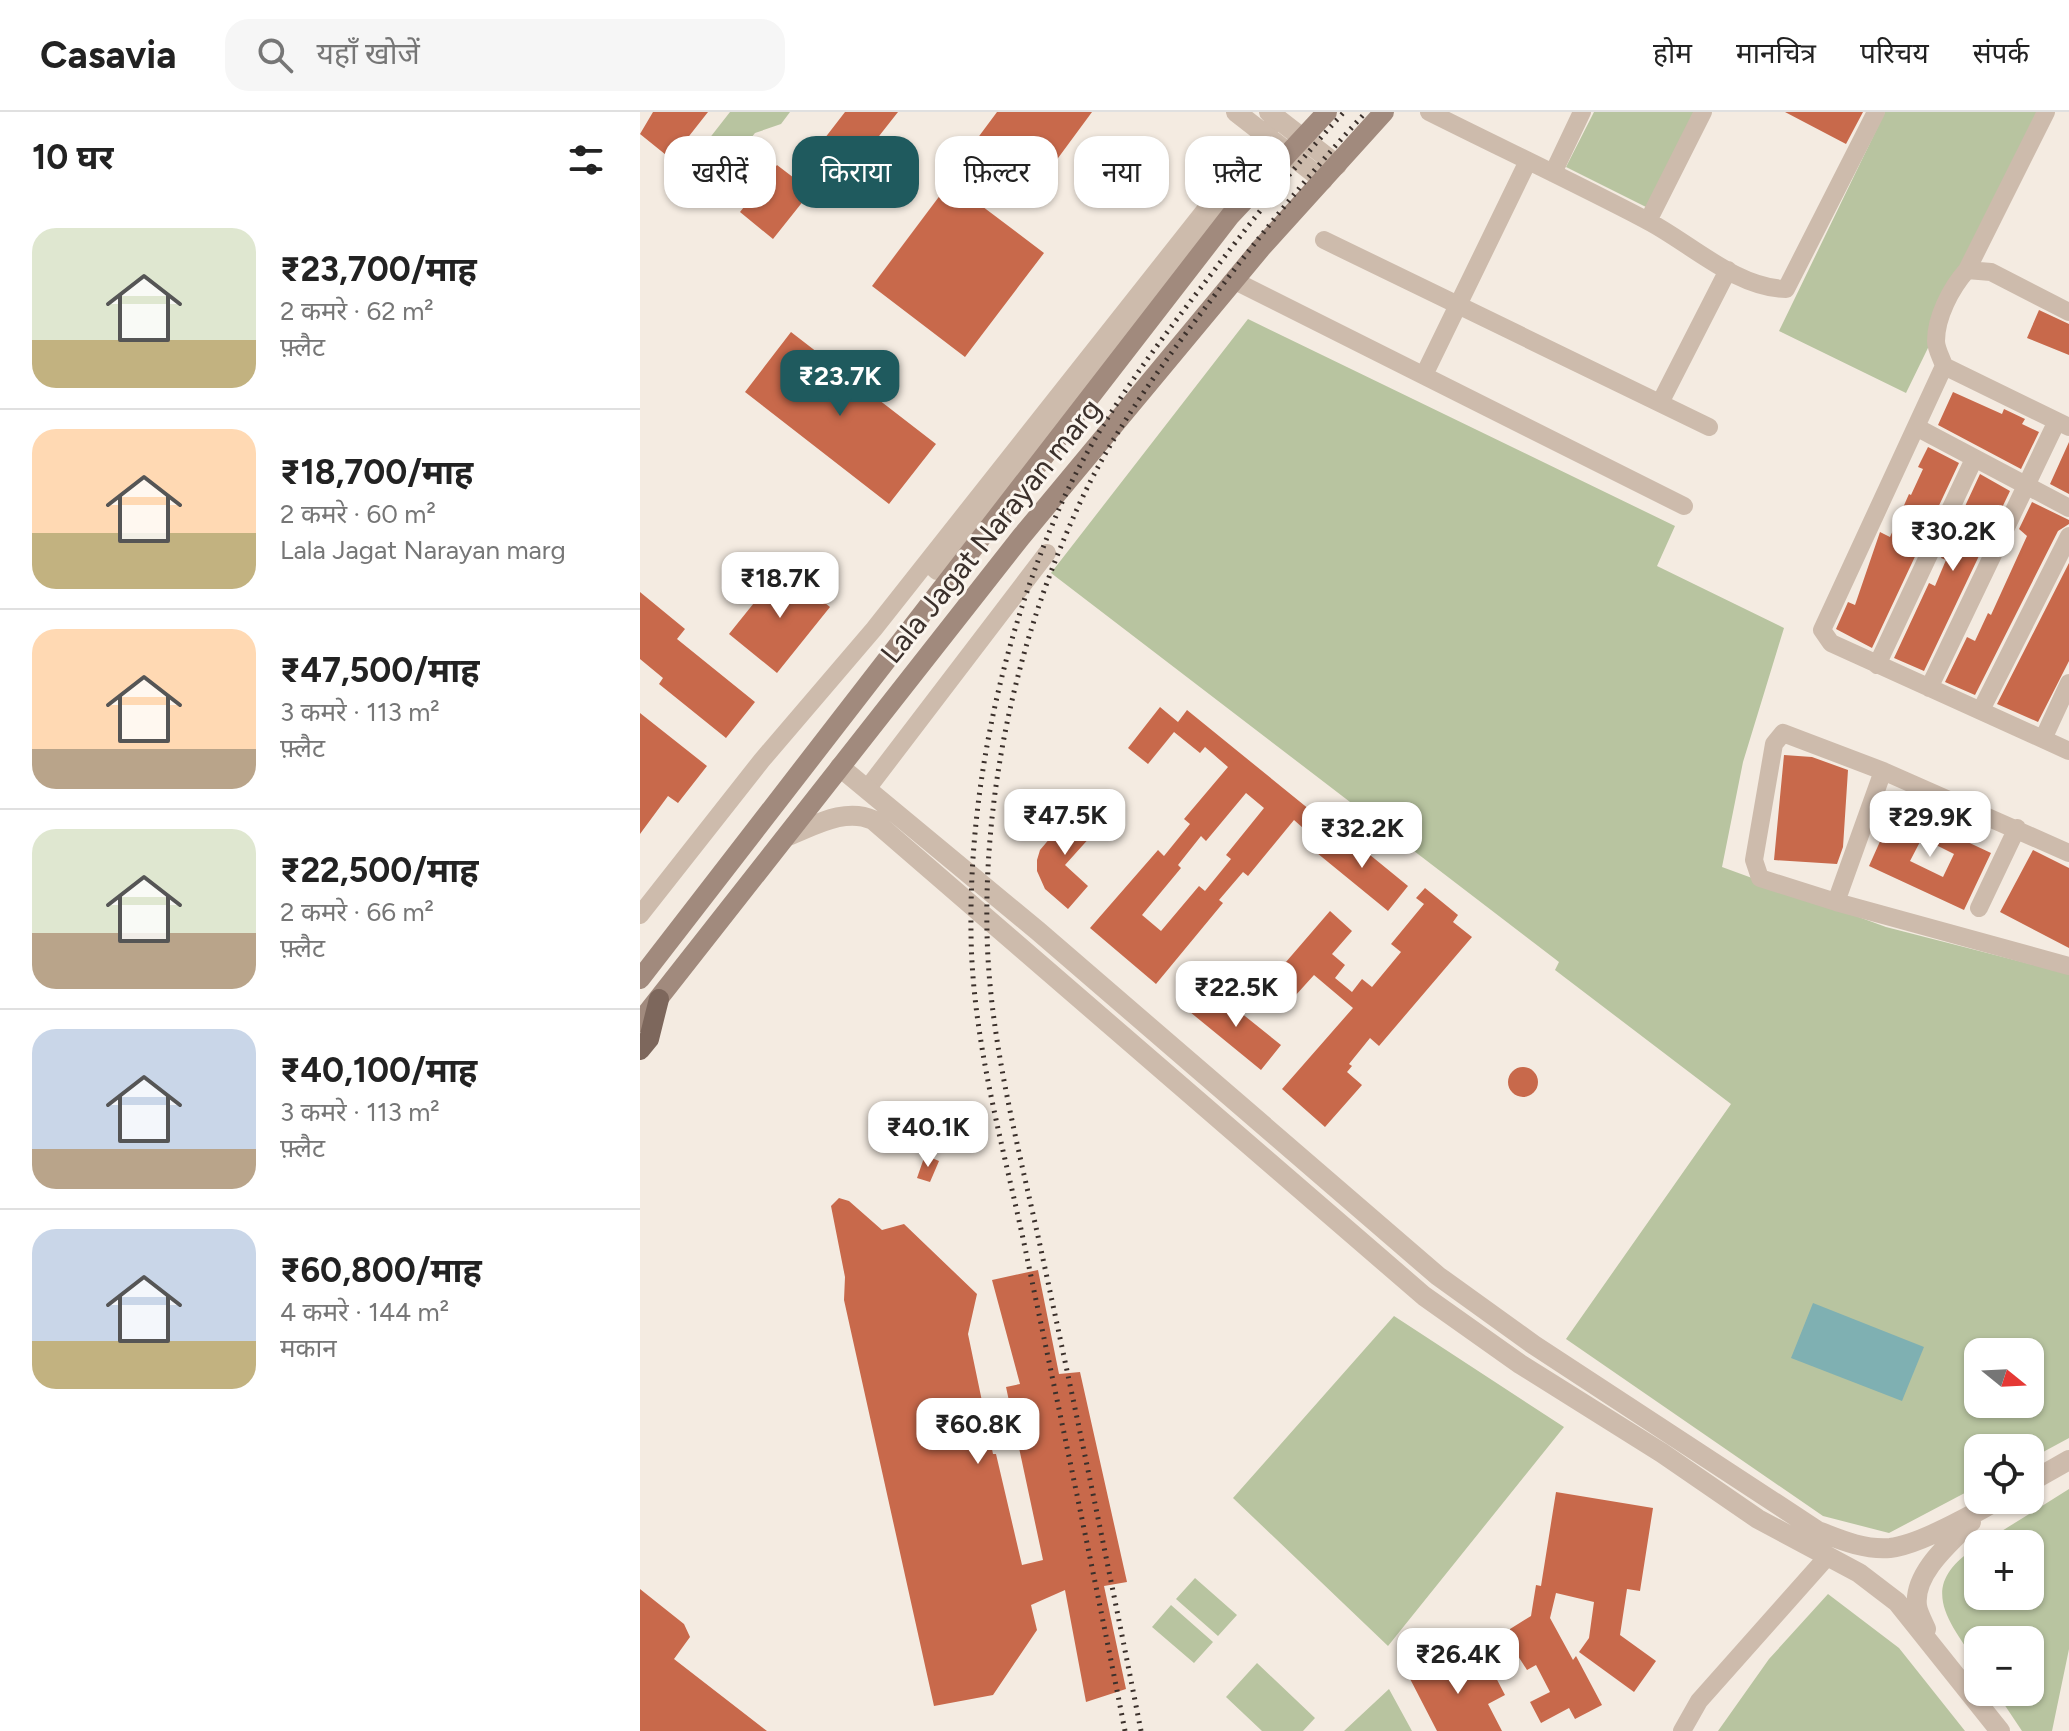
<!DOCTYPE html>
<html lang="hi">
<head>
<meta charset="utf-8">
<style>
  body { margin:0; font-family:Figtree,"Noto Sans Devanagari",sans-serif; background:#f6f6f6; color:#222; height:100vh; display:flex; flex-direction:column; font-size:30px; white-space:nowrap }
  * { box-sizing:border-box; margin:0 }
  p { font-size:26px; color:#767676 }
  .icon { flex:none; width:44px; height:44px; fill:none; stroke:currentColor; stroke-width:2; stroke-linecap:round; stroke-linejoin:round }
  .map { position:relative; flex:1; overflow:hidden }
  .drawer { display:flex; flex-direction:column; background:#fff; width:640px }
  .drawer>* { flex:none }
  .banner { position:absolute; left:24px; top:24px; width:760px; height:72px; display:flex; gap:16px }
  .needle { width:52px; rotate:108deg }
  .tools { position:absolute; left:1324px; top:1226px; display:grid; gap:16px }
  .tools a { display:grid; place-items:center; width:80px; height:80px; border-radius:16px; background:#fff; box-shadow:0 2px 6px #0004; font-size:40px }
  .price { position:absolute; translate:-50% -68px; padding:0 18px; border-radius:16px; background:#fff; color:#222; font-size:26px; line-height:52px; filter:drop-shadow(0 2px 4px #0008) }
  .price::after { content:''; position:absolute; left:50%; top:48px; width:24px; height:18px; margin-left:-12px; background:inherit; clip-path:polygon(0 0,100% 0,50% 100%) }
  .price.selected { background:#1f5a5e; color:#fff }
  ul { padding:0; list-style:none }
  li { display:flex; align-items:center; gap:24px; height:200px; padding:0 32px }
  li+li { border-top:2px solid #e0e0e0 }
  li span { display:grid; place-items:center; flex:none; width:224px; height:160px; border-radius:24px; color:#555 }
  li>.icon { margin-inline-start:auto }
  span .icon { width:96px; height:96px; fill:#fffc; stroke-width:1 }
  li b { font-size:34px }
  h2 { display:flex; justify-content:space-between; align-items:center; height:96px; padding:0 32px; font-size:34px }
  .chip { padding:0 28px; border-radius:24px; background:#fff; box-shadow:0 2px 6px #0004; font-size:28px; line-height:72px }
  .chip.selected { background:#1f5a5e; color:#fff }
  header { display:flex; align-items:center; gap:48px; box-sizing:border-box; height:112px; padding:0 40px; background:#fff; border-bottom:2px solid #e0e0e0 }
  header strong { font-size:38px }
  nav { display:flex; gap:44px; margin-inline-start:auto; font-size:28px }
  .search { width:560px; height:72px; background:#f6f6f6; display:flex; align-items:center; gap:20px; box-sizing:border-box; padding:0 28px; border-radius:24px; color:#767676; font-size:30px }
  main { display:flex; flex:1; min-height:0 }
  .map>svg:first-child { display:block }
</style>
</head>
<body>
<header>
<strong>Casavia</strong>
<div class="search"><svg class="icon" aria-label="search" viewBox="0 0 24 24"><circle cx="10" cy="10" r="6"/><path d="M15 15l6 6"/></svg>यहाँ खोजें</div>
<nav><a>होम</a><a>मानचित्र</a><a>परिचय</a><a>संपर्क</a></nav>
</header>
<main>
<section class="drawer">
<h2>10 घर<svg class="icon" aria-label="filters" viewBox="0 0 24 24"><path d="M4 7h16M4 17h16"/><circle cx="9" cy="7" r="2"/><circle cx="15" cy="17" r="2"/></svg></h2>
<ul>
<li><span style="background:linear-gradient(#dfe7d0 70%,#c2b280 0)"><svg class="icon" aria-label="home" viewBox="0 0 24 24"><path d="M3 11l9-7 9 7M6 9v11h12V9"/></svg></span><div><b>₹23,700/माह</b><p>2 कमरे · 62 m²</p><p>फ़्लैट</p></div></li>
<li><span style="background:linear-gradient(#ffd9b3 65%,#c2b280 0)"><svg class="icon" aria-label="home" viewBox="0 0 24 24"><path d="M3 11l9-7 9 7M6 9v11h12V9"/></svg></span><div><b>₹18,700/माह</b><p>2 कमरे · 60 m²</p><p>Lala Jagat Narayan marg</p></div></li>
<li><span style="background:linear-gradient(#ffd9b3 75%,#b9a48a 0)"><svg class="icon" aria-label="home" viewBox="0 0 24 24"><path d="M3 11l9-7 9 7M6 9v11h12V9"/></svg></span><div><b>₹47,500/माह</b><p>3 कमरे · 113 m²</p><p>फ़्लैट</p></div></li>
<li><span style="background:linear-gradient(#dfe7d0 65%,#b9a48a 0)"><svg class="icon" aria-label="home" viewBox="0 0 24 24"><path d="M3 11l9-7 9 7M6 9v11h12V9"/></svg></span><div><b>₹22,500/माह</b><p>2 कमरे · 66 m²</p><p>फ़्लैट</p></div></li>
<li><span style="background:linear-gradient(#c9d6e8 75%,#b9a48a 0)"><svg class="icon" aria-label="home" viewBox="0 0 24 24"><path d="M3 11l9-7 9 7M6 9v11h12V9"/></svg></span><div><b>₹40,100/माह</b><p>3 कमरे · 113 m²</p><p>फ़्लैट</p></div></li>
<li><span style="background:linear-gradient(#c9d6e8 70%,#c2b280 0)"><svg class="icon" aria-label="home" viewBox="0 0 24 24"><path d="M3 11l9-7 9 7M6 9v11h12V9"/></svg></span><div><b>₹60,800/माह</b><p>4 कमरे · 144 m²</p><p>मकान</p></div></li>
</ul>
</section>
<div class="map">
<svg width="1429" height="1619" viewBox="0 0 1429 1619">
  <rect width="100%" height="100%" fill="#f4ebe1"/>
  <path fill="#b8c4a0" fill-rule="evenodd" d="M90 0H150L141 12 115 21 72 76 47 55Z
    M954 0H1056L1008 96 926 55Z
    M1245 0H1403L1266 281 1139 219Z
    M608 207 1035 414 1017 454 1144 516 1103 650 1082 755 1246 815 1429 862V1326L1390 1347V1336H1338V1374L1249 1421 1183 1404 926 1227 1091 992 915 858 919 850 411 461ZM1338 1240H1390V1292H1338Z
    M754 1204 924 1315 748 1534 593 1386Z
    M1429 1377V1537L1412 1619H1382L1356 1580H1390V1528H1338V1553C1307 1507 1276 1473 1338 1434V1484H1390V1432H1341Z
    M555 1466 597 1503 578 1524 536 1487Z
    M1188 1482 1259 1536 1325 1619H1078L1129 1547Z
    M531 1493 573 1530 554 1551 512 1515Z
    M617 1551 675 1606 663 1619H622L586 1585Z
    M749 1577 772 1619H704Z"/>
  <path fill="#7fb0b2" d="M1173 1191 1284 1235 1262 1289 1151 1246Z"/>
  <path fill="#c8694b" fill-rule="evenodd" d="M13 0H68L31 47 0 22Z
    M205 0H258L191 85 176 73 133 127 100 100 137 53 154 66Z
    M357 0H452L393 80 331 35Z
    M1145 0H1223L1206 32Z
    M310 70 404 141 325 245 232 174Z
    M1399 198 1429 212V243L1387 226Z
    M151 220 296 332 249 392 105 280Z
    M1313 280 1362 302 1364 297 1385 307 1382 312 1399 320 1381 357 1298 313Z
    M1429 330V382L1410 372Z
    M1288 335 1319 351 1232 536 1196 517 1208 490 1215 493 1240 420 1250 425 1269 382 1271 383 1283 357 1278 355Z
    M1340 362 1370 379 1284 559 1254 546 1289 471 1295 474 1306 448 1301 446Z
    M1392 390 1429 408V412L1418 419 1335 583 1305 570 1327 525 1335 529 1348 501 1351 503 1387 424 1379 417Z
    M1429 451V549L1398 610 1357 592Z
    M142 456 190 495 137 561 89 522Z
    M0 480 45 517 37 527 115 590 86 626 19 572 23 566 0 547Z
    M520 595 538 610 547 598 675 702 663 716 654 708 608 764 603 760 579 788 583 791 516 872 450 816 518 738 524 744 550 712 544 707 588 655 565 635 560 641 534 620 508 652 488 636ZM606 681 624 696 586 743 591 747 565 779 559 774 521 819 502 803 541 756 538 753 561 724 566 729Z
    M0 601 67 654 38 691 28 684 0 722Z
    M1144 643 1172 645 1208 658 1203 735 1197 752 1134 748Z
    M438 693 461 713 425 753 448 774 428 797 405 777 397 759V748L400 738Z
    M1255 696 1351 741 1324 798 1229 754ZM1282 726 1314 742 1303 765 1270 749Z
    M697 716 768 774 748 799 677 741Z
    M1393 738 1429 756V836L1360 800Z
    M785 776 818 803 813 810 832 825 739 934 730 926 709 952 712 954 707 960 722 973 685 1015 642 977 713 896 674 863 655 884 633 865 690 799 712 819 692 842 705 853 695 866 712 880 722 867 732 875 761 840 751 832 784 792 776 786Z
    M570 876 641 933 621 958 550 900Z
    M868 970a15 15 0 1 1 30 0a15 15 0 1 1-30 0Z
    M285 1043 299 1049 290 1070 277 1066Z
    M199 1086 209 1089 242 1118 264 1112 337 1182 328 1222 353 1342H356L382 1453 403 1448 366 1275 380 1272 352 1168 398 1158 419 1262 440 1260 487 1470 464 1474 486 1577 446 1590 425 1478 391 1493 397 1518 353 1583 294 1594 204 1188 205 1165 191 1094Z
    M916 1380 1013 1396 1000 1479 987 1477 980 1523 1016 1549 994 1580 939 1540 949 1526 954 1490 916 1481 910 1506 933 1548 936 1544 962 1593 935 1607 929 1596 901 1611 890 1590 910 1580 896 1553 887 1558 869 1530 870 1517 891 1504 896 1473 901 1474Z
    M0 1477 44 1512 50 1525 34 1547 127 1619H0Z
    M830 1542 842 1566 853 1560 865 1583 848 1592 862 1619H797L767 1561 794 1547 800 1558Z"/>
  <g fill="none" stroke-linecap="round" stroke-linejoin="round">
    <path stroke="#cdbbac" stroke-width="18" d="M789 0C861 36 933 70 1004 107 1048 129 1095 176 1146 177L1236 0
      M913 61 942 0
      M1008 109 1063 0
      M684 128 1069 315
      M1327 158 1406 0
      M595 169 1044 394
      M1304 254C1302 247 1296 237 1296 229 1296 205 1311 176 1327 158L1351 160 1429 200
      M784 263 888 49
      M1020 291 1088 158
      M1276 315 1429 396
      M1429 315 1304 254 1182 518 1191 531 1429 639
      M287 450 297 459 635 30
      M1237 553 1334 347
      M1289 576 1417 309
      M1341 598 1429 424
      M1403 627 1429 571
      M1243 659 1429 741
      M227 677 407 441
      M1196 790 1243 659 1143 621 1134 632 1114 748 1120 766 1196 790 1429 854
      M1339 796 1377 716
      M0 803 122 648 234 517 633 12
      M1042 1619 1059 1589 1187 1445"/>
    <path stroke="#cdbbac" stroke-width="20" d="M596 0 683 68
      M629 0 697 53
      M200 655 398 819 798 1164 894 1233 1178 1419C1201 1428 1224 1438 1250 1436 1279 1433 1332 1403 1358 1388
      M148 724C174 714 205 695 233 708L784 1184 880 1252 1022 1341 1118 1407 1219 1461 1257 1490 1360 1619
      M1390 1370 1429 1348
      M1286 1517C1283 1510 1278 1501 1277 1494 1273 1461 1311 1430 1331 1410"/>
    <path stroke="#a18a7d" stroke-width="20" d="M0 867 590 104 687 0
      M0 910 381 425 621 136 744 0"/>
    <path stroke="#7d675c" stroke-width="20" d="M0 938 9 927 19 887"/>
    <path stroke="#3b302b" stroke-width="5" stroke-dasharray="2 6" stroke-linecap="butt" d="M485 1619C453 1456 418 1293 384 1131 362 1029 332 926 331 821 329 674 363 522 423 388 459 309 513 238 566 169 610 111 655 53 704 0
      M501 1619C470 1461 437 1304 403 1147 380 1040 349 930 347 820 344 675 378 526 438 395 474 316 528 244 581 175 627 115 674 56 726 0"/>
  </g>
  <g text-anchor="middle" stroke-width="6" stroke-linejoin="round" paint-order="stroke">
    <g font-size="30" fill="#3b302b" stroke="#fbf5ee">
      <text transform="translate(351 419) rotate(-51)" y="10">Lala Jagat Narayan marg</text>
    </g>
  </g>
</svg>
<div class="tools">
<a><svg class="needle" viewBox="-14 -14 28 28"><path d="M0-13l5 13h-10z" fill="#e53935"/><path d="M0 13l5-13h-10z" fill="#767676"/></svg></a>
<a><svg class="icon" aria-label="locate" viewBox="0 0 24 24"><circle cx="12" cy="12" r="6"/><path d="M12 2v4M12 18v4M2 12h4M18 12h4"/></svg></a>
<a>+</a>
<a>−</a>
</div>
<b class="price selected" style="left:200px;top:306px">₹23.7K</b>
<b class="price" style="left:1313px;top:461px">₹30.2K</b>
<b class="price" style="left:140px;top:508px">₹18.7K</b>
<b class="price" style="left:425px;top:745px">₹47.5K</b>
<b class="price" style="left:1290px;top:747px">₹29.9K</b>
<b class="price" style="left:722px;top:758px">₹32.2K</b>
<b class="price" style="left:596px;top:917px">₹22.5K</b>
<b class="price" style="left:288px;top:1057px">₹40.1K</b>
<b class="price" style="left:338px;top:1354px">₹60.8K</b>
<b class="price" style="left:818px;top:1584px">₹26.4K</b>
<div class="banner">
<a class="chip">खरीदें</a>
<a class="chip selected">किराया</a>
<a class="chip">फ़िल्टर</a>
<a class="chip">नया</a>
<a class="chip">फ़्लैट</a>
</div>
</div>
</main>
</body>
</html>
